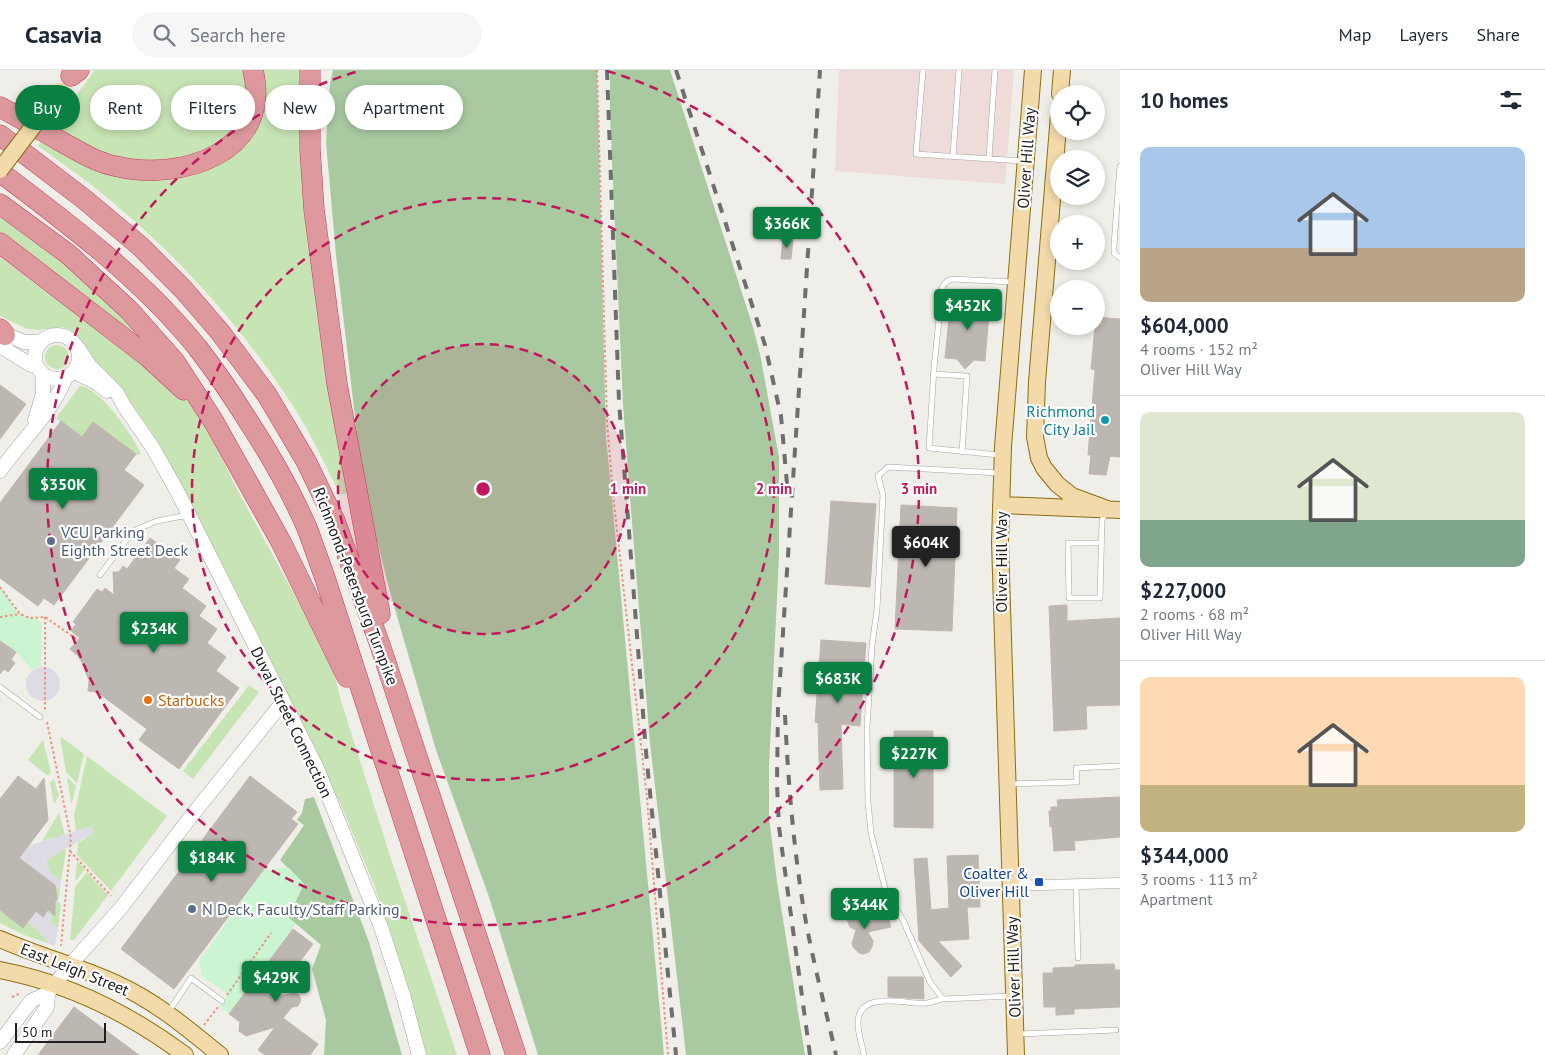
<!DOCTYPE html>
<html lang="en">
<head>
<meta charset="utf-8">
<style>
  body { margin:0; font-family:"PT Sans",sans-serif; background:#f6f6f7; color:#1f2937; height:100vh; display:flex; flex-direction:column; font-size:19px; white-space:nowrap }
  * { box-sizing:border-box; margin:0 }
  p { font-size:16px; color:#747a83 }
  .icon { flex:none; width:28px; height:28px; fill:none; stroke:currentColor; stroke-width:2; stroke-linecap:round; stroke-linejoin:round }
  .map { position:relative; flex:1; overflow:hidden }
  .details { display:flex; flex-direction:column; background:#fff; width:425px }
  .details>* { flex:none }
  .hud { position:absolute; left:15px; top:15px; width:475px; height:45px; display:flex; gap:10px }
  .controls { position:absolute; left:1050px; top:15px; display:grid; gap:10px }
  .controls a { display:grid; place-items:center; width:55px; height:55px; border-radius:50%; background:#fff; box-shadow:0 2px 8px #0003; font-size:25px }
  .scale { position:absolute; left:15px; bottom:12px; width:91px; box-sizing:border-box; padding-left:5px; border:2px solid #202020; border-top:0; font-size:14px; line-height:18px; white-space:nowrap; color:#202020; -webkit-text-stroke:4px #fff; paint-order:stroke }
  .price { position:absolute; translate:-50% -42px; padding:0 11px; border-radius:5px; background:#0b8043; color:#fff; font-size:16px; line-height:32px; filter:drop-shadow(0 1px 2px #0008) }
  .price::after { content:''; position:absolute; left:50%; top:30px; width:15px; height:11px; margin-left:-8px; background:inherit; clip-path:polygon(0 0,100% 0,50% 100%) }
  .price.selected { background:#222; color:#fff }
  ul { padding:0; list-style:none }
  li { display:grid; align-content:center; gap:10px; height:265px; padding:0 20px }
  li+li { border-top:1px solid #e0e1e3 }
  li span { display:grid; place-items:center; height:155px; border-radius:10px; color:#555 }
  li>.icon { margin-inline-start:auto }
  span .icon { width:90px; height:90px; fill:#fffc; stroke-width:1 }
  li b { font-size:21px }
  h2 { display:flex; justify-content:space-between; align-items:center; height:60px; padding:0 20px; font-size:21px }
  .tag { padding:0 18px; border-radius:22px; background:#fff; box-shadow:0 2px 8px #0003; font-size:18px; line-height:45px }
  .tag.selected { background:#0b8043; color:#fff }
  header { display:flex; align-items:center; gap:30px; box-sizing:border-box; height:70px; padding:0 25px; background:#fff; border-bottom:1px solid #e0e1e3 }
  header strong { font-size:24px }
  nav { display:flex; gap:28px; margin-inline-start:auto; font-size:18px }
  .search { width:350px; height:45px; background:#f6f6f7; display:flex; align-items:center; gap:12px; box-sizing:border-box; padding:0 18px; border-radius:28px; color:#747a83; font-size:19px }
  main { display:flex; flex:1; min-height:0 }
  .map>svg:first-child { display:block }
</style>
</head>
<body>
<header>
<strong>Casavia</strong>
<div class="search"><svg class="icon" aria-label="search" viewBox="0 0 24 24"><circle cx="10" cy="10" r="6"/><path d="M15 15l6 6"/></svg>Search here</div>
<nav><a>Map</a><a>Layers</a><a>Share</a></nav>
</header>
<main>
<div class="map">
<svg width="1120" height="985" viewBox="0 0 1120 985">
  <rect width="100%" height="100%" fill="#f0eee8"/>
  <path fill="#eedcd9" d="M839 0H1014L1005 114 835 101Z"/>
  <path fill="#c7e4b4" d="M95 0H245L248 10 244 47 222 74 166 93 106 86 52 58Z
    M258 0H304L347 417 345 425 339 423C325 394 311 364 293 336 239 252 171 178 93 116 75 102 56 89 38 76L43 68 113 102 231 81Z
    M0 140 75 197 177 303 0 167Z
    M0 187 66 237 83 248 186 329 206 357 239 423 314 561 333 598 341 631 392 792 457 985H427L408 918 375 817 341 735 160 375 122 319 84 279 80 270 72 261 63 257 38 260 27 259 0 246Z
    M45 287a12 12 0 1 1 24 0a12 12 0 1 1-24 0Z
    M80 316C98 315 135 368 141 384L137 385 93 352 82 367 56 348Z
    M249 615 259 622 193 709 183 701Z
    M61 667 84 684 77 713 66 702 60 668Z
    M43 670 51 702 48 706 28 690Z
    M87 686 167 746 111 821 77 785 78 773 94 763 91 756 76 761 74 746Z
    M67 707 76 716 72 733H71Z
    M54 709 59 726 54 734 50 713Z
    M59 743 65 765 42 771Z
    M65 778 66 782 61 811 50 802 46 790Z
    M77 791 85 799 75 812Z
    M87 802 108 825 74 870H70L75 817Z
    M55 816 60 820 58 831 61 835 58 858 49 851 52 846 47 842 48 841 55 845V832L57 829Z
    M0 840 23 857 28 851 47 870V873L24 865 0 853Z"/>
  <path fill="#a9caa1" d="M333 0H597L606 366 664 985H538L489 827 436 680 390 522 363 415 336 185 326 72 330 14Z
    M610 0H670L753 257 760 284 779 387V485L769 697V747L777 812 805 985H686L650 673 630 428 623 334 610 46Z
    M314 727 369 872 402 985H324L326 950 312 899 321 875 288 847 304 814 280 790 304 755 297 750 302 743 305 729Z"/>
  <path fill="#cbf4d2" d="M0 517C14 529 12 548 35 548L42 553 41 596 32 600 19 585 0 571Z
    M288 797 304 814 288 847 296 854 229 944 220 936 228 925 202 906 199 891 264 800Z"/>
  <path fill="#dddce5" d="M26 614a17 17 0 1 1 34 0a17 17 0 1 1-34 0Z
    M91 756 94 763 46 790 50 802 61 811 60 820 55 815 19 788 28 776Z
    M36 841 43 846 47 842 52 846 49 851 58 858 55 876 47 873V870L28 851Z"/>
  <path fill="#bdb7b1" stroke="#c0b7ac" d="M783 169 793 170 791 189H781Z
    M951 228 990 232 985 291 974 290 965 299 957 289 945 288Z
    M1096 247 1120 249V387L1110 386 1106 405 1089 404 1091 385H1088L1095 300 1091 299Z
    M0 315 26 334 0 369Z
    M61 351 82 367 93 352 136 384 124 400 144 415 54 535 44 528 38 536 0 508V433Z
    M831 431 876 434 870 517 825 514Z
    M901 435 957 438 952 561 895 559Z
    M150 468 180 490 174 498 189 509 182 518 206 536 199 546 217 559 207 573 226 587 216 601 239 618 179 699 139 670 147 659 97 622 88 621 89 610 82 593 79 587 70 579 80 568 71 561 76 554 73 552 97 519 102 522 105 518 114 525 113 502H119L123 496 127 499Z
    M1067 535V551L1120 548V635L1086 636 1087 659 1054 661 1049 536Z
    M821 570 866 573 860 656 841 654 843 719 820 720 818 653 815 652Z
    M0 571 16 582 11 590 15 593 8 602 4 599 0 604Z
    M894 661H933V758L894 757Z
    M18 706 36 719 44 708 48 750 19 788 55 815 57 829 55 832V846L48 840 43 847 36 841 23 858 0 840V729Z
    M250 706 297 742 291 749 298 754 174 919 121 879Z
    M1120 727V767L1074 771 1075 780 1054 781 1052 756 1050 757 1049 741H1051V737H1058L1057 730Z
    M978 785 980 837H967L969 869 938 871 962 896 951 907 919 871 914 789 927 788 931 840 949 838 947 786Z
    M858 839 863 842 868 852 888 847 891 857 868 862 873 871 872 877 869 882 863 884 859 883 853 877 852 873 856 860 850 857 847 849 848 844 852 840Z
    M293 859 313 874 273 927 296 923 299 925 301 930 298 936 292 937 283 948 318 974 310 985H265L258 980 275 957 246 966 239 961 240 952 229 944Z
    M1114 894 1115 900H1120V937L1074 939V944L1056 945V937H1044L1043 903H1053V898L1075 897V895Z
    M888 907H923L924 929 888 927Z
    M74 937 139 985H38Z"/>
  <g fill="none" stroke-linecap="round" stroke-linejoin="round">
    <defs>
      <path id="service" d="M923 0 916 84 1022 91
        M953 86 959 0
        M989 88 995 0
        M1120 96 1114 175V183L1120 188
        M940 231C941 221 941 214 951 209L1013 212
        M940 239 934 298 929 378 999 385
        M933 304 967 306 962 382
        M999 403 888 397 878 406 883 425 877 539 872 576 867 657 868 732 871 763 886 822 903 850 930 912 943 929 1011 926
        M1101 473H1068L1069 528H1100L1102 450 1106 442
        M100 505 133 461 157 451 188 445
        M0 617 40 647
        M1010 714 1077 712 1076 698 1120 696
        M1076 815 1078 888
        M169 941 191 908 222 931
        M1019 964 1116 960
        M864 985C862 974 857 961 858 950 861 920 908 935 927 933 932 932 938 930 943 929"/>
      <path id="minor" d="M1011 816 1120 813"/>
      <path id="tertiary" d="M0 262 24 272H40
        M35 287a22 22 0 1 1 44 0a22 22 0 1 1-44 0Z
        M0 276 31 295H36
        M78 278 90 296 117 323 124 336 153 378 177 421 317 698 381 857 404 928 419 985
        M74 302 97 313 107 321
        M35 350 43 324V305
        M0 401C22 370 51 344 65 309
        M0 972 31 931 48 923 70 895 121 838 193 744 283 632
        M14 985 47 937 48 923"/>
      <path id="primary" d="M1060 24 1062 0
        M1059 45 1037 312 1035 367 1039 388 1044 398 1057 414 1072 426 1107 439
        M1001 435 1120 440
        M0 869C38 886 78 896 115 913 155 931 187 958 220 985
        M0 900C68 913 130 944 185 985
        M1016 985 1000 472 1003 377 1033 0"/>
      <path id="motorway" d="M310 0V79L314 139 337 314 380 544
        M71 6 79 0
        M0 37C20 48 40 59 60 71 77 80 95 92 115 96 180 112 273 83 253 0
        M0 65 84 129 140 176 183 219 220 262 267 325 306 391 335 451 380 575 516 985
        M0 102C69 154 142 209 197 277 214 299 230 322 245 346 268 381 290 419 307 458 313 474 319 491 325 508L480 985
        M0 134 68 184 129 240 175 292 214 352 281 472 347 607
        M0 173 147 286 184 320
        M0 259 5 265"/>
    </defs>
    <use href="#service" stroke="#a4a4a4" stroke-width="6"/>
    <use href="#minor" stroke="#a4a4a4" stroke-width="11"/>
    <use href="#tertiary" stroke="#a4a4a4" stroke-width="15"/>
    <use href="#primary" stroke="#8c6f10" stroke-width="18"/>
    <use href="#motorway" stroke="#c93a5d" stroke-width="21"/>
    <path stroke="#eb947d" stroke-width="2" stroke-dasharray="2.5 2.5" stroke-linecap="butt" d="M597 0 607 352 613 425 647 728 668 985
      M0 517 20 544 30 548 45 547 78 570
      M0 547 20 544
      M45 547V640
      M47 652 71 768 61 876
      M70 781 111 826
      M227 925 271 863
      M12 927 21 923
      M204 955 218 937"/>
    <use href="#service" stroke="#fff" stroke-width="5"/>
    <use href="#minor" stroke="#fff" stroke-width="10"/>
    <use href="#tertiary" stroke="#fff" stroke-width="14"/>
    <use href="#primary" stroke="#f2daaa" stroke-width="16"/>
    <use href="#motorway" stroke="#de999f" stroke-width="20"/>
    <path stroke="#6e6e6e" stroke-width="4" stroke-dasharray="10 10" stroke-linecap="butt" d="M607 0 619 332 646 682 676 985
      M676 0 765 275 781 346 787 414
      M785 645C788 709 793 772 803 835 811 885 825 936 836 985
      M810 985 779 757 777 714 778 638 820 0"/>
    <defs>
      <path id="primary-bridge" d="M0 100 60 21"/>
    </defs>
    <use href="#primary-bridge" stroke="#8c6f10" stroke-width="18" stroke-linecap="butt"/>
    <use href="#primary-bridge" stroke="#f2daaa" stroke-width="16"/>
  </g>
  <circle cx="483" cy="419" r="145" fill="#c2185b" fill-opacity=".12"/>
  <g fill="none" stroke="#c2185b" stroke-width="2.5" stroke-dasharray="9 6">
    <circle cx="483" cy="419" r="145"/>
    <circle cx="483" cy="419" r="291"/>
    <path d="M607 1A436 436 0 1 1 359 1"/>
  </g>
  <circle fill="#0f9aa8" stroke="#fff" stroke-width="2" cx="1105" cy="350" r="5"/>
  <g fill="#5c6f8a" stroke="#fff" stroke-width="2">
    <circle cx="51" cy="471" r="5"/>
    <circle cx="192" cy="839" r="5"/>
  </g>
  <circle fill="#e8710a" stroke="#fff" stroke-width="2" cx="148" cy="630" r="5"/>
  <rect fill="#1a4fb4" stroke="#fff" stroke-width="2" x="1034" y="807" width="10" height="10" rx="2.5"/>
  <g text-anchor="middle" stroke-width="4.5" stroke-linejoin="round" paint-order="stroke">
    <g font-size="16" fill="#202020" stroke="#fff">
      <text transform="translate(1026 88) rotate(-86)" y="6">Oliver Hill Way</text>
      <text transform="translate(1001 492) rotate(-90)" y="6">Oliver Hill Way</text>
      <text transform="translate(356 516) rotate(69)" y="6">Richmond-Petersburg Turnpike</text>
      <text transform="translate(292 652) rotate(64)" y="6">Duval Street Connection</text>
      <text transform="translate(1013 897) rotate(-92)" y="6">Oliver Hill Way</text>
      <text transform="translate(75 899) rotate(22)" y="6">East Leigh Street</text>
    </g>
    <g font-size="16" fill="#0d838f" stroke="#fff" text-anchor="end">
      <text x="1095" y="347">Richmond<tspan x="1095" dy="18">City Jail</tspan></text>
    </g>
    <g font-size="16" fill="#4e5e75" stroke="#fff" text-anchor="start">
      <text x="61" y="468">VCU Parking<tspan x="61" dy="18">Eighth Street Deck</tspan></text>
      <text x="202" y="845">N Deck, Faculty/Staff Parking</text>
    </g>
    <g font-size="16" fill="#c56008" stroke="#fff" text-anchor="start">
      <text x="158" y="636">Starbucks</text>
    </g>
    <g font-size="16" fill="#164399" stroke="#fff" text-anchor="end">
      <text x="1029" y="809">Coalter &amp;<tspan x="1029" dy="18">Oliver Hill</tspan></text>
    </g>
  </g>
  <circle cx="483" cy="419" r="8" fill="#c2185b" stroke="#fff" stroke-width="2.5"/>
  <g font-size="15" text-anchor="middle" font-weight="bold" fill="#c2185b" stroke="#fff" stroke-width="4.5" stroke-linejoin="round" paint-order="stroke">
    <text x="628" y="424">1 min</text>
    <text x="774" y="424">2 min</text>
    <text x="919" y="424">3 min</text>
  </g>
</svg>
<div class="controls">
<a><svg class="icon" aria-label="locate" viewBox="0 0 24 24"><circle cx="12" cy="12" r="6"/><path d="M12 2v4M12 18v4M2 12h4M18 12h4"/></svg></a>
<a><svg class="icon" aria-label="layers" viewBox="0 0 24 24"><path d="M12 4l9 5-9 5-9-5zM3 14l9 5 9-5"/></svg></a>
<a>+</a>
<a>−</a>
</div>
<div class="scale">50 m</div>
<b class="price" style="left:787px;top:179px">$366K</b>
<b class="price" style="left:968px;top:261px">$452K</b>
<b class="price" style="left:63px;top:440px">$350K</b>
<b class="price selected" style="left:926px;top:498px">$604K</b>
<b class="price" style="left:154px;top:584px">$234K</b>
<b class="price" style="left:838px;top:634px">$683K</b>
<b class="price" style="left:914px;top:709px">$227K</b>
<b class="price" style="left:212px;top:813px">$184K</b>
<b class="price" style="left:865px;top:860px">$344K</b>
<b class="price" style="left:276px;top:933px">$429K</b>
<div class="hud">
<a class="tag selected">Buy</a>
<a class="tag">Rent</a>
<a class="tag">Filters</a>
<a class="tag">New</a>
<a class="tag">Apartment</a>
</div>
</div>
<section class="details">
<h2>10 homes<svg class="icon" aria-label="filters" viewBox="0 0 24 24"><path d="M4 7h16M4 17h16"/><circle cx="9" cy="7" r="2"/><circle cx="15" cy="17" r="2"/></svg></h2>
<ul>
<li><span style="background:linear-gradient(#a9c7e8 65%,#b9a48a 0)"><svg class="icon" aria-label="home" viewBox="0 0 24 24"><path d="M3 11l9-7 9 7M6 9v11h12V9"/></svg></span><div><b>$604,000</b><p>4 rooms · 152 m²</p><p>Oliver Hill Way</p></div></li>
<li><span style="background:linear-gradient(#dfe7d0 70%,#7fa58c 0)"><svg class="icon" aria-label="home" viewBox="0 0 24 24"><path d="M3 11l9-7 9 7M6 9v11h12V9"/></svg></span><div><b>$227,000</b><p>2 rooms · 68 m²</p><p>Oliver Hill Way</p></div></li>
<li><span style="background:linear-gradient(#ffd9b3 70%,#c2b280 0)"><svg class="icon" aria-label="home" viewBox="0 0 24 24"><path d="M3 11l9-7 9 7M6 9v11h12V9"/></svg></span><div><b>$344,000</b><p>3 rooms · 113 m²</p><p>Apartment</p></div></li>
</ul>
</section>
</main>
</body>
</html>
